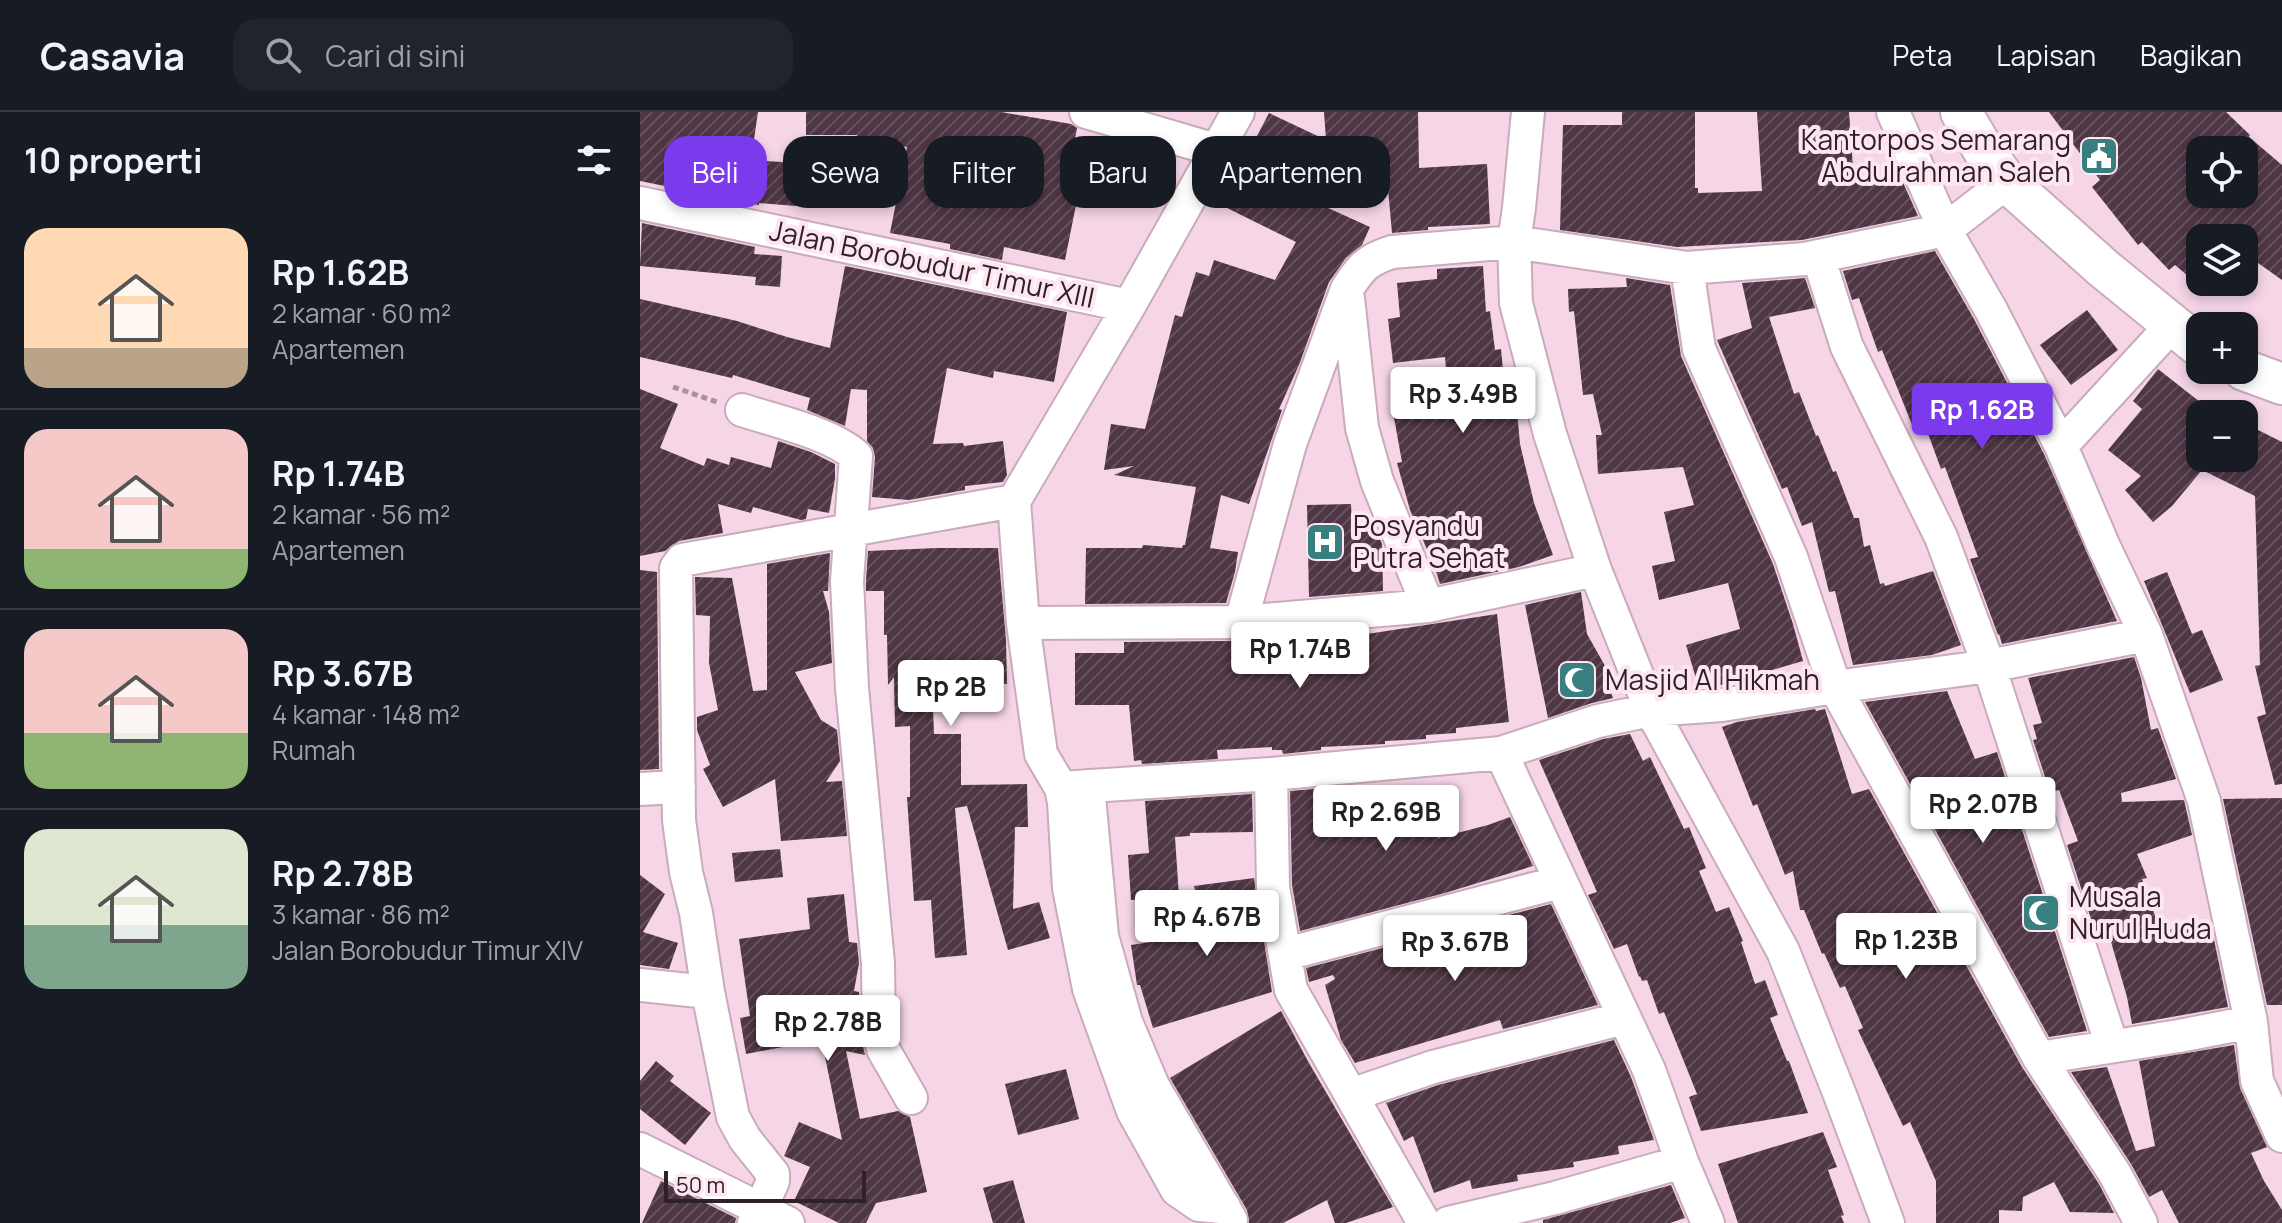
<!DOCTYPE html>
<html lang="id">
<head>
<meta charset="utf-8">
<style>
  body { margin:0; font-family:Manrope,sans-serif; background:#20242c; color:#f1f3f6; height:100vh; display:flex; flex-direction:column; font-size:30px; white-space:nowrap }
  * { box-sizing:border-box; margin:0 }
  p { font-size:26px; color:#9ea1a6 }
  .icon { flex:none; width:44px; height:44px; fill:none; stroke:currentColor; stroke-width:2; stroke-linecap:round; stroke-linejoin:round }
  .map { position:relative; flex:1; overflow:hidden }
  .sheet { display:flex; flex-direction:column; background:#171b24; width:640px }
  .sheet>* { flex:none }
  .top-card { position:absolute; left:24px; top:24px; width:760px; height:72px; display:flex; gap:16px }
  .controls { position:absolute; left:1546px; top:24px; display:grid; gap:16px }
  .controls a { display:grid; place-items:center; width:72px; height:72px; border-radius:16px; background:#171b24; box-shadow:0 4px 12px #0003; font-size:40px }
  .scale { position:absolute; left:24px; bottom:20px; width:202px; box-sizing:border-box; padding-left:8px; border:4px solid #2e2228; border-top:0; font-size:22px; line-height:28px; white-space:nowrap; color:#2e2228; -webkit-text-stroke:6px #fee5f2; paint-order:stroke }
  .price { position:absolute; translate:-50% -68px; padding:0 18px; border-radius:8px; background:#fff; color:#222; font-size:26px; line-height:52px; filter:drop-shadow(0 2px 4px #0008) }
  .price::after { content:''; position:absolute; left:50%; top:48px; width:24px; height:18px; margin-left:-12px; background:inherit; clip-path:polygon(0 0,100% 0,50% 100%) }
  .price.active { background:#7c3aed; color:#fff }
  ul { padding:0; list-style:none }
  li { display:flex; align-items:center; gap:24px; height:200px; padding:0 24px }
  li+li { border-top:2px solid #363941 }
  li span { display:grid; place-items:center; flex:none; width:224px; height:160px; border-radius:24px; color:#555 }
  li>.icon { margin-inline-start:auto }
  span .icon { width:96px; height:96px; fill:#fffc; stroke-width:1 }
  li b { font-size:34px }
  h2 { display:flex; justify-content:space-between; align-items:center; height:96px; padding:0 24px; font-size:34px }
  .chip { padding:0 28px; border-radius:24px; background:#171b24; box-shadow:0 4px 12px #0003; font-size:28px; line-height:72px }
  .chip.active { background:#7c3aed; color:#fff }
  header { display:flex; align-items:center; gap:48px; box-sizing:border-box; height:112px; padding:0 40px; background:#171b24; border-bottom:2px solid #363941 }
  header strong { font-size:38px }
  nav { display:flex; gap:44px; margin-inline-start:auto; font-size:28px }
  .search { width:560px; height:72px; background:#20242c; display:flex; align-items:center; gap:20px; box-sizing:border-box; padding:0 28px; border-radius:24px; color:#9ea1a6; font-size:30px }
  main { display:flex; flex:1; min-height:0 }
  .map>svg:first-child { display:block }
</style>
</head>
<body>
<header>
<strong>Casavia</strong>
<div class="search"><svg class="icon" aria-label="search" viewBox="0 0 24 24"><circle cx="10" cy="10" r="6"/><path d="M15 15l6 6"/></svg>Cari di sini</div>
<nav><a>Peta</a><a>Lapisan</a><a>Bagikan</a></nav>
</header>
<main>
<section class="sheet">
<h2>10 properti<svg class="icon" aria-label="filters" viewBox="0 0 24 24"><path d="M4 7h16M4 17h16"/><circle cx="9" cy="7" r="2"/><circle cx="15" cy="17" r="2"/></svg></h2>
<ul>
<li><span style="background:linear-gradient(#ffd9b3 75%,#b9a48a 0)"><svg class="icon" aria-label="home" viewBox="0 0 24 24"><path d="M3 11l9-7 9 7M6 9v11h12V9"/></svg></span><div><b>Rp 1.62B</b><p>2 kamar · 60 m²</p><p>Apartemen</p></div></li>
<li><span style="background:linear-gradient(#f6c9c9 75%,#8fb573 0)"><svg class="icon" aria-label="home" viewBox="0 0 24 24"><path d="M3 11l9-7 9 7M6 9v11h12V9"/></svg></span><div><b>Rp 1.74B</b><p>2 kamar · 56 m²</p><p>Apartemen</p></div></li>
<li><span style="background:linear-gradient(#f6c9c9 65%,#8fb573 0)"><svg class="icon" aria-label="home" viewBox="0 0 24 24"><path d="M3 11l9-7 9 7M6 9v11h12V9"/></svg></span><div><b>Rp 3.67B</b><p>4 kamar · 148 m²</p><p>Rumah</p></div></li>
<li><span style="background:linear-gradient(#dfe7d0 60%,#7fa58c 0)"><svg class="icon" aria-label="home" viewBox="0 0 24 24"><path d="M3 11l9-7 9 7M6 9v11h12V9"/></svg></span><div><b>Rp 2.78B</b><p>3 kamar · 86 m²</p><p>Jalan Borobudur Timur XIV</p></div></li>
</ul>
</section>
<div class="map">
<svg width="1642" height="1111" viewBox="0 0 1642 1111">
  <defs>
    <pattern id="building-hatch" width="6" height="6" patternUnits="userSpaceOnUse" patternTransform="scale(2)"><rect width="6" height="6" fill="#4f3644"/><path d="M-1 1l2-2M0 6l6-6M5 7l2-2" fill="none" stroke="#66515c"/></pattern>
  </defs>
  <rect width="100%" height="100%" fill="#f5d5e6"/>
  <path fill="url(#building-hatch)" fill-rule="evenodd" d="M0 0H118L111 48 173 52 169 95 119 91V93L0 69Z
    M166 0H361L431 12 437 16 425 80 438 83 425 148 364 135 362 148 310 137V132L250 121 267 35 217 30V23H166Z
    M684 0H778L779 56 847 52 850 112 788 115V118L752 121 748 77 745 83 743 43 671 47 655 81 730 115 722 133 706 146 689 170 659 253 639 297 642 298 609 392 581 383 570 436 598 440 595 460 586 491 445 492 446 436H502L503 433 542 436 543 433H545L556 375 474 363 494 354 464 358 471 312 505 317 535 203 542 205 556 160 569 164 574 148 635 168 656 130 581 93 629 1 686 28Z
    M982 0H1055V76H1058V81L1122 79 1117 0H1209L1214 70 1261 66 1278 104 1162 128 1037 135 920 118 923 13H982Z
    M1409 0H1586L1610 23 1609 25 1642 53V168L1604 141V126H1560V174L1535 153 1529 158 1502 130 1498 133 1452 75 1460 68ZM1560 38H1604V82H1560Z
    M2 111 115 135 114 142 142 144 140 175 115 173 116 165 0 154Z
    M1295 139 1334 207 1404 342 1477 509 1362 532 1359 522 1358 523 1330 447 1338 445 1305 355 1301 357 1286 316 1275 320 1242 238 1238 240 1219 186 1212 188 1203 159Z
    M205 154 427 200 414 270 354 259 353 266 307 256 293 332 323 331 324 334 363 329 367 363 363 370 325 374V378L269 388 232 385 235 345 233 336 227 329V278L211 277 205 314 167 298 170 286 93 263 92 266 0 245V187L97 209 147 225 190 236Z
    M843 154 846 200 850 199 855 238 861 237 866 289 876 288 880 332 894 391 913 443 879 455 800 472 795 456 770 398 757 351 762 350 753 300 809 290 805 245 753 251 748 207 760 205 757 171 797 167V157Z
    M986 166 1030 173 1041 244 1133 452 1153 512 1163 549 1078 574 1059 576 1046 533 1100 517 1088 471 1019 488 1012 454 1035 449 1024 400 1054 393 1043 355 958 362 956 323H962L953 282 943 283 934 199 929 200 928 177 987 175Z
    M1165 166 1175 196 1129 205 1154 282 1159 280 1176 324 1178 323 1193 360 1196 359 1214 406H1219L1224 435 1230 433 1240 472 1244 471 1245 474 1293 459 1321 533 1292 543 1213 553 1195 479 1189 480 1172 410 1162 414 1147 375 1142 377 1077 228 1112 216 1102 171Z
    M1447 198 1478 238 1431 273 1400 233Z
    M1518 257 1560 290V346H1604V311L1642 330V672L1635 673 1617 605 1626 602 1615 554 1620 553 1615 384 1562 358 1532 394 1513 410 1485 378 1501 364 1468 338 1502 297 1493 289Z
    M0 277 38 292 20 336 64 354 67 346 89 353 91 345 131 356 138 329 171 340 195 352V367L189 401 168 397 166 407 161 408 113 395 111 401 78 392 83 421 39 429 25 439 0 444Z
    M711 392 712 413 734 412 742 432 743 479 669 485 667 393Z
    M297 436H358L366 528 367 572H292L294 622H321V673L387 672 388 715H375L373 797 399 790 410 826 368 838 327 694 315 696 327 843 295 846 291 788 274 789 267 685H270V614L255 615 254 565 248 573 247 523H244V479H226V469L228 439Z
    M190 441 188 479H183L189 500 192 551 155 560 181 608 197 618 200 649 186 670 202 669 207 724 141 729 135 667 83 695 63 657 70 653 57 618V605L78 598 69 551 70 504 56 503 55 465 92 466 113 579 127 578V452Z
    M0 458 17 460 19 657 0 658Z
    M1527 460 1552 522 1562 518 1583 568 1550 581 1504 469Z
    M941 480 947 522 977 575 971 581 973 586 952 591 908 606 885 493Z
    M857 502 869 610 816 616V621L786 623V627L745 629V632L681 635V638L643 642 642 638H632V635L577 638 578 647 502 652 501 648 494 649 489 593H435V541H484V530L670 528V523L714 519V524Z
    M1494 545 1501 566 1511 618 1518 616 1536 667 1481 681 1482 690 1544 688 1552 723 1497 742 1507 766 1502 767 1520 818 1571 813 1588 895 1492 912 1487 885 1467 816 1455 819 1427 733 1438 729 1419 678 1410 680 1393 628 1397 627 1393 613 1402 611 1388 566Z
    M1307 579 1335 647 1357 640 1447 919 1409 925 1225 590Z
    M1175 597 1176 599 1185 597 1212 682 1229 677 1382 955 1459 1072 1474 1101 1430 1100 1414 1070 1383 1085 1382 1099 1359 1098V1111H1296V1069L1270 1010 1263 1014 1218 918 1223 916 1205 874 1200 876 1184 841 1182 842 1164 798H1160L1153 759 1145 763 1117 692 1113 694 1082 615 1097 610Z
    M990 622 1003 649 1010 645 1044 717 1049 715 1066 756 1059 759 1076 800 1089 795 1103 829 1101 830 1115 872 1125 868 1138 903 1130 906 1147 949H1149L1168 1001 1061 1019 1049 985 1057 982 1024 900 1019 902 1007 868 1002 869 1000 864 999 865 987 832 974 837 948 783 957 780 899 648 963 627Z
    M791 673 798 726 848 713 870 705 893 754 805 781 660 819 652 773 650 679 685 676 686 688Z
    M612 682 613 720 550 721V724L535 725 539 785 491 788 488 743 509 741 505 689Z
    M1642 686V893H1627L1583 687Z
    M140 737 143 765 95 770 92 741Z
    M0 763 25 782 3 820 38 831 29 857 0 853Z
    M614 766 632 880 513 916 500 873H497L491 833 566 822 554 774Z
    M204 782 209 830 217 831 219 851 214 879 219 880 220 922 225 943 206 939 220 1007 258 999 270 1005 287 1080 236 1091 226 1111H199L154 1089 170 1055 144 1044 159 1010 202 1028 183 935 163 931 106 942 100 906 110 904 99 827 170 817 167 786Z
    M911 792 958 893 863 917 860 908 715 951 701 928 685 873 695 867 693 863 669 870 666 856Z
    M641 899 669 951 753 1095 706 1111H695L687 1088 643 1111H609L607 1098 530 966Z
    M974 928 991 965 1014 1028 978 1034 979 1042 933 1050 934 1055 877 1063 878 1069 832 1077 830 1068 794 1081 773 1024 764 1029 746 991 798 973Z
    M1594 933 1600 976 1627 1035 1611 1041 1624 1069 1642 1098V1111H1539L1522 1078 1509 1085 1491 1052 1431 960 1467 955 1496 1039 1515 1034 1499 949Z
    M16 949 34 964 30 969 71 1001 45 1033 0 997V969Z
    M426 957 439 1007 378 1023 365 972Z
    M1183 1020 1197 1055 1188 1058 1204 1103 1201 1104 1204 1111H1098L1078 1052Z
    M373 1068 385 1111H353L343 1076Z
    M21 1069 96 1106 95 1111H2Z
    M1031 1073 1045 1106 1030 1111H903V1108Z"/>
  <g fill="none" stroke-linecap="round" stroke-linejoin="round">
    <defs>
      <path id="minor" d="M446 0 576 38
        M888 0 879 96 874 130 876 191 910 322 955 458 1011 598 1143 839 1200 983 1248 1111
        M1253 0 1305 118 1351 198 1421 334 1464 435 1506 523 1564 689 1611 910 1617 969 1642 1024
        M0 91 489 194
        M1178 144 1207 235 1301 425 1349 554 1472 934
        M1047 156 1059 237 1151 445 1195 575 1399 946 1475 1062 1501 1111
        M708 186 722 316 737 369 788 494
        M102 298C135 309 191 321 216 344L207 469 212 576 238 851 239 921 243 937 271 986
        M1421 334 1532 213
        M601 510 650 332 707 177C721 155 727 148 752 140L874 130 1047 156 1165 147 1305 118 1367 70
        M383 511 601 510 788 494 955 458
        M861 641 1009 958 1042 1050 1068 1111
        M631 662 633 775 651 878 784 1111
        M448 674 462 824 486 910 513 974 591 1108
        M421 676 631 662 861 641 958 609 1011 598 1082 593 1195 575 1349 554 1506 523
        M0 677 39 675
        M646 842 920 770
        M0 873 68 880
        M1399 946 1539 924 1611 910
        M711 983 793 955 984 906
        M0 1037 148 1111
        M584 1095 559 1093 537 1078 493 999 449 877 429 776 424 690 421 676 401 642 383 511 374 389 489 194 598 0
        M114 1111 133 1069V1062L105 1027 93 1005 68 880 56 801 46 760 39 708 36 456 42 448 374 389
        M808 1111 915 1086 1042 1050"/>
      <path id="tertiary" d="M1321 0 1344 39 1367 70 1463 156 1560 235
        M1604 258 1642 272"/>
    </defs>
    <use href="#minor" stroke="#c9abbb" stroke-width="36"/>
    <use href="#tertiary" stroke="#c9abbb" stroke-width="44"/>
    <path stroke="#a9919d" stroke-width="5" stroke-dasharray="6 4" stroke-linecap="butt" d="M33 275 77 290"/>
    <use href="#minor" stroke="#fff" stroke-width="32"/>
    <use href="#tertiary" stroke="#fff" stroke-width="40"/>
  </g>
  <defs>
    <symbol id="civic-square" viewBox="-11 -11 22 22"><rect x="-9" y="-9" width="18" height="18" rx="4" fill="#388080" stroke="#fee5f2"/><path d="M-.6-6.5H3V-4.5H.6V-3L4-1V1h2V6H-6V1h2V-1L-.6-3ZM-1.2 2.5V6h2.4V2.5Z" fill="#fff"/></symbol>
    <symbol id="hospital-square" viewBox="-11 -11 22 22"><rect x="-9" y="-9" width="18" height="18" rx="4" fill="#388080" stroke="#fee5f2"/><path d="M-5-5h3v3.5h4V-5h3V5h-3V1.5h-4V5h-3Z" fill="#fff"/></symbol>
    <symbol id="mosque-square" viewBox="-11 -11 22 22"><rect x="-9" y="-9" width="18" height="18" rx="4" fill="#388080" stroke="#fee5f2"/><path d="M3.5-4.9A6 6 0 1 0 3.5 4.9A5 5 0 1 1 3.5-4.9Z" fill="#fff"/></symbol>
  </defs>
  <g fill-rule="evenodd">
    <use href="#civic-square" x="1437" y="22" width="44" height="44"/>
    <use href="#hospital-square" x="663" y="408" width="44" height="44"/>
    <use href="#mosque-square" x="915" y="546" width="44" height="44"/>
    <use href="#mosque-square" x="1379" y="779" width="44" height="44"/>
  </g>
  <g text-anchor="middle" stroke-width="8" stroke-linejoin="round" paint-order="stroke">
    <g font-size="28" fill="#2e2228" stroke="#fee5f2" text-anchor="start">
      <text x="1431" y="38" text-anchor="end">Kantorpos Semarang<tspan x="1431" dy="32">Abdulrahman Saleh</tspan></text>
      <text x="713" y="424">Posyandu<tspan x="713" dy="32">Putra Sehat</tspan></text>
      <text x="965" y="578">Masjid Al Hikmah</text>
      <text x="1429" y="795">Musala<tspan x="1429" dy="32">Nurul Huda</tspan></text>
    </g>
    <g font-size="28" fill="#2e2228" stroke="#fee5f2">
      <text transform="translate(292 152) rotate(12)" y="10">Jalan Borobudur Timur XIII</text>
    </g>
  </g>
</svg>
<div class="controls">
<a><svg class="icon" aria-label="locate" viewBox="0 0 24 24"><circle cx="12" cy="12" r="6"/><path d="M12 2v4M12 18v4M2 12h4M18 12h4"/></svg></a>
<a><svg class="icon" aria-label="layers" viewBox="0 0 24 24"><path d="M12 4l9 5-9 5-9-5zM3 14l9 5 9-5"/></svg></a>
<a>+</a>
<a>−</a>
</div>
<div class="scale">50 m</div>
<b class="price" style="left:823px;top:323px">Rp 3.49B</b>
<b class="price active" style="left:1342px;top:339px">Rp 1.62B</b>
<b class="price" style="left:660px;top:578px">Rp 1.74B</b>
<b class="price" style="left:311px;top:616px">Rp 2B</b>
<b class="price" style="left:1343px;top:733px">Rp 2.07B</b>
<b class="price" style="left:746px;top:741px">Rp 2.69B</b>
<b class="price" style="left:567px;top:846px">Rp 4.67B</b>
<b class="price" style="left:1266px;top:869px">Rp 1.23B</b>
<b class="price" style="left:815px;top:871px">Rp 3.67B</b>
<b class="price" style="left:188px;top:951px">Rp 2.78B</b>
<div class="top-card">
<a class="chip active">Beli</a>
<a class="chip">Sewa</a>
<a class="chip">Filter</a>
<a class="chip">Baru</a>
<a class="chip">Apartemen</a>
</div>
</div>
</main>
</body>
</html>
